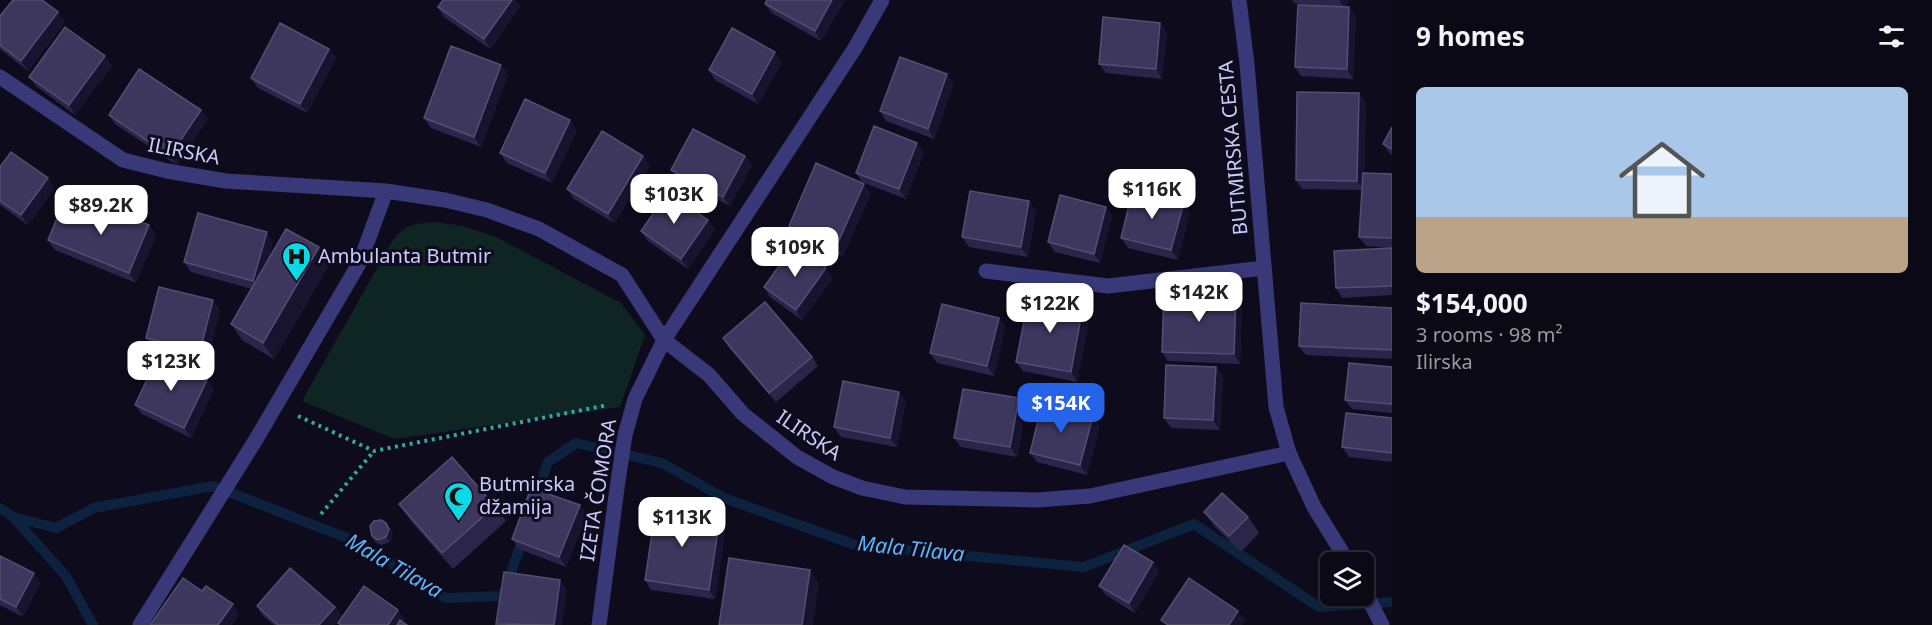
<!DOCTYPE html>
<html lang="en">
<head>
<meta charset="utf-8">
<style>
  body { margin:0; font-family:"Noto Sans",sans-serif; background:#181722; color:#f1f3f6; height:100vh; display:flex; flex-direction:column; font-size:22px; white-space:nowrap }
  * { box-sizing:border-box; margin:0 }
  p { font-size:20px; color:#999aa0 }
  .icon { flex:none; width:33px; height:33px; fill:none; stroke:currentColor; stroke-width:2; stroke-linecap:round; stroke-linejoin:round }
  .map { position:relative; flex:1; overflow:hidden }
  .panel { display:flex; flex-direction:column; background:#0a0915; width:540px }
  .panel>* { flex:none }
  .controls { position:absolute; left:1320px; top:552px; display:grid; gap:12px }
  .controls a { display:grid; place-items:center; width:54px; height:54px; border-radius:9px; background:#0a0915; box-shadow:0 3px 9px #0003,0 0 0 2px #2a2a34; font-size:30px }
  .price { position:absolute; translate:-50% -51px; padding:0 14px; border-radius:12px; background:#fff; color:#222; font-size:20px; line-height:39px; filter:drop-shadow(0 2px 3px #0008) }
  .price::after { content:''; position:absolute; left:50%; top:36px; width:18px; height:14px; margin-left:-9px; background:inherit; clip-path:polygon(0 0,100% 0,50% 100%) }
  .price.active { background:#2563eb; color:#fff }
  ul { padding:0; list-style:none }
  li { display:grid; align-content:center; gap:12px; height:318px; padding:0 24px }
  li span { display:grid; place-items:center; height:186px; border-radius:9px; color:#555 }
  li>.icon { margin-inline-start:auto }
  span .icon { width:108px; height:108px; fill:#fffc; stroke-width:1 }
  li b { font-size:26px }
  h2 { display:flex; justify-content:space-between; align-items:center; height:72px; padding:0 24px; font-size:26px }
  main { display:flex; flex:1; min-height:0 }
  .map>svg:first-child { display:block }
</style>
</head>
<body>
<main>
<div class="map">
<svg width="1392" height="625" viewBox="0 0 1392 625">
  <rect width="100%" height="100%" fill="#0e0c1c"/>
  <path fill="#0f2524" d="M436 222 463 226 496 237 621 303 645 335 620 407 394 439 302 401 390 245C404 224 412 224 436 222Z"/>
  <g fill="none" stroke-linecap="round" stroke-linejoin="round">
    <path stroke="#0d223e" stroke-width="10" d="M534 503 548 462 576 443 662 463 724 498 855 545 1084 567 1194 524 1319 607 1392 602
      M0 508 13 517 66 576 93 625
      M13 517 56 528 94 508 213 486 360 543 446 598 503 596 523 538"/>
    <path stroke="#32a89d" stroke-width="4" stroke-dasharray="3 4.5" stroke-linecap="butt" d="M298 416 374 451 608 405
      M321 514 374 451"/>
    <path stroke="#393979" stroke-width="15" d="M664 340 709 375 743 414 797 457 833 477 862 488 905 497 1037 500 1090 496 1289 453"/>
    <path stroke="#393979" stroke-width="15" d="M0 77 123 160 167 171 226 181 386 191 445 200 487 210 539 229 622 275 664 340
      M986 271 1108 286 1264 268
      M140 625 255 441 360 262 386 191
      M599 625 617 488 625 435 635 399 664 340 855 48 882 0"/>
    <path stroke="#393979" stroke-width="15" d="M1239 0 1247 64 1276 407 1289 453 1314 507 1348 562
      M1364 590 1382 625"/>
  </g>
  <path fill="#2b254a" d="M512 0H515L520 7 490 49 444 17 438 7Z
    M767 0H845L821 41 772 13 765 4Z
    M1292 0H1348L1347 7H1349L1356 16 1353 79 1301 76 1295 67 1305 5 1294 3Z
    M58 12 65 22 28 71 0 49V16Z
    M1167 32 1162 79 1106 73 1099 64Z
    M329 49 336 58 307 113 258 88 251 78Z
    M105 56 112 66 75 115 36 86 29 77Z
    M782 62 758 104 715 80 709 70Z
    M501 65 508 74 481 147 431 128 424 118Z
    M954 84 934 139 886 121 880 111Z
    M1366 103 1364 173 1392 174V248L1366 246 1359 237 1362 190 1302 189 1296 180Z
    M201 110 208 119 177 165 115 124 109 115Z
    M1392 127V155L1390 154 1383 144Z
    M577 130 552 183 507 163 500 153Z
    M924 152 906 199 862 182 856 173Z
    M745 156 752 165 730 206 678 179 671 170Z
    M650 166 614 223 574 199 567 189Z
    M0 167 54 188 28 225 0 205Z
    M871 193 843 256 796 236 789 226Z
    M1106 207 1112 216 1100 263 1055 252 1048 242Z
    M1036 211 1028 257 969 247 962 237Z
    M1190 212 1178 260 1128 248 1121 238Z
    M708 220 715 230 688 269 648 241 641 231Z
    M97 221 149 225 156 235 136 283 55 250 48 240Z
    M273 242 268 260 319 247 330 263 274 359 242 340 231 324 252 289 191 272 184 262Z
    M1392 248V295L1342 298 1336 288Z
    M833 278 802 320 770 297 764 287Z
    M213 300 220 310 207 361 153 347 146 338Z
    M1242 303 1240 364 1168 361 1162 352Z
    M1083 306 1090 315 1077 382 1023 371 1016 362Z
    M1392 308V359L1306 355 1299 346Z
    M1005 327 994 376 937 363 930 353Z
    M723 338 812 357 818 366 776 402 729 348Z
    M1392 367V413L1352 409 1345 400Z
    M1223 376 1220 430 1171 428 1164 418Z
    M214 389 191 438 142 414 135 405Z
    M1019 398 1026 408 1017 457 961 447 954 438Z
    M906 401 897 447 841 437 834 427Z
    M1392 418V462L1349 457 1342 447Z
    M1100 426 1087 475 1037 462 1030 453Z
    M399 504 495 506 506 521 453 569 410 520Z
    M1204 512 1248 517 1259 533 1241 552 1215 527Z
    M587 515 566 567 519 549 512 539Z
    M720 517 726 526 715 599 651 590 645 580Z
    M390 528 393 534 390 542 381 545 375 542 372 536Z
    M0 556 40 583 23 617 0 605Z
    M1153 562 1159 572 1135 613 1106 595 1099 586Z
    M257 606 335 607 342 617 334 625H274L263 616Z"/>
  <path fill="#18142f" d="M512 0H515L520 7 490 49 484 39Z
    M832 0H845L821 41 815 31Z
    M1340 0H1348L1347 11 1340 2Z
    M1349 7 1356 16 1353 79 1347 69Z
    M58 12 65 22 28 71 21 61Z
    M1160 23 1167 32 1162 79 1156 69Z
    M329 49 336 58 307 113 300 104Z
    M775 52 782 62 758 104 752 94Z
    M105 56 112 66 75 115 69 105Z
    M501 65 508 74 481 147 474 137Z
    M947 74 954 84 934 139 928 129Z
    M1359 93 1366 103 1364 190 1357 181Z
    M201 110 208 119 177 165 170 156Z
    M570 120 577 130 552 183 545 173Z
    M917 143 924 152 906 199 899 189Z
    M643 156 650 166 614 223 608 214Z
    M745 156 752 165 730 206 723 197Z
    M48 178 54 188 28 225 21 215Z
    M864 184 871 193 843 256 836 247Z
    M1029 201 1036 211 1028 257 1021 247Z
    M1184 202 1190 212 1178 260 1171 250Z
    M1106 207 1112 216 1100 263 1094 254Z
    M708 220 715 230 688 269 681 259Z
    M149 225 156 235 136 283 129 273Z
    M267 232 273 242 259 291 253 281Z
    M319 247 330 263 274 359 263 343Z
    M826 268 833 278 802 320 796 310Z
    M1236 294 1242 303 1240 364 1234 354Z
    M213 300 220 310 207 361 200 351Z
    M1083 306 1090 315 1077 382 1071 372Z
    M999 318 1005 327 994 376 987 366Z
    M1216 367 1223 376 1220 430 1213 420Z
    M207 380 214 389 191 438 184 428Z
    M899 392 906 401 897 447 890 438Z
    M1019 398 1026 408 1017 457 1010 447Z
    M1093 416 1100 426 1087 475 1080 465Z
    M580 505 587 515 566 567 559 557Z
    M720 517 726 526 715 599 709 590Z
    M386 523 393 534 390 542 386 537Z
    M1153 562 1159 572 1135 613 1129 603Z
    M810 570 819 584 813 625H802Z
    M34 573 40 583 23 617 16 607Z
    M560 580 567 590 562 625H554Z
    M233 604 239 614 232 625H218Z
    M335 607 342 617 334 625H319Z
    M398 610 405 619 401 625H388Z
    M1238 611 1245 620 1242 625H1229Z"/>
  <path fill="#3d375d" stroke="#534e76" stroke-width="1.5" d="M13 0H42L58 12 21 61 0 45V16Z
    M443 0H512L484 39 438 7Z
    M767 0H832L815 31 765 4Z
    M1298 5 1349 7 1347 69 1295 67Z
    M1103 17 1160 23 1156 69 1099 64Z
    M280 23 329 49 300 104 251 78Z
    M65 27 105 56 69 105 29 77Z
    M732 28 775 52 752 94 709 70Z
    M451 46 501 65 474 137 424 118Z
    M900 57 947 74 928 129 880 111Z
    M139 69 201 110 170 156 109 115Z
    M1297 92 1359 93 1357 181 1296 180Z
    M525 99 570 120 545 173 500 153Z
    M874 126 917 143 899 189 856 173Z
    M1392 127V149L1383 144Z
    M693 129 745 156 723 197 671 170Z
    M602 131 643 156 608 214 567 189Z
    M11 152 48 178 21 215 0 201V167Z
    M816 163 864 184 836 247 789 226Z
    M1363 173 1392 174V238L1359 237Z
    M1133 189 1184 202 1171 250 1121 238Z
    M970 191 1029 201 1021 247 962 237Z
    M668 192 708 220 681 259 641 231Z
    M1060 195 1106 207 1094 254 1048 242Z
    M62 206 97 221 103 206 149 225 129 273 48 240Z
    M198 213 267 232 253 281 184 262Z
    M286 229 319 247 263 343 231 324Z
    M794 245 826 268 796 310 764 287Z
    M1392 248V286L1336 288 1334 251Z
    M159 287 213 300 200 351 146 338Z
    M1164 291 1236 294 1234 354 1162 352Z
    M1029 296 1083 306 1071 372 1016 362Z
    M765 302 812 357 769 393 723 338Z
    M1301 303 1392 308V350L1299 346Z
    M942 304 999 318 987 366 930 353Z
    M158 356 207 380 184 428 135 405Z
    M1349 363 1392 367V404L1345 400Z
    M1166 365 1216 367 1213 420 1164 418Z
    M843 381 899 392 890 438 834 427Z
    M963 389 1019 398 1010 447 954 438Z
    M1042 404 1093 416 1080 465 1030 453Z
    M1346 413 1392 418V453L1342 447Z
    M452 457 495 506 442 553 399 504Z
    M531 488 580 505 559 557 512 539Z
    M1222 493 1248 517 1229 536 1204 512Z
    M656 507 720 517 709 590 645 580Z
    M381 520 386 523 389 529 386 537 378 540 372 536 370 526 374 521Z
    M1124 545 1153 562 1129 603 1099 586Z
    M0 556 34 573 16 607 0 599Z
    M729 558 810 570 802 625H719Z
    M290 568 335 607 319 625H278L257 606Z
    M504 572 560 580 554 625 496 624Z
    M183 578 202 591 206 586 233 604 218 625H150Z
    M1189 578 1238 611 1229 625H1168L1161 620Z
    M364 586 398 610 388 625H341L338 623Z
    M400 620 407 625H397Z"/>
  <defs>
    <symbol id="hospital-pin" viewBox="-11 -11 22 30"><path d="M0 17L-7.5 6A9.5 9.5 0 1 1 7.5 6Z" fill="#0adae8" stroke="#0e0c1c"/><path d="M-5-5h3v3.5h4V-5h3V5h-3V1.5h-4V5h-3Z" fill="#111"/></symbol>
    <symbol id="mosque-pin" viewBox="-11 -11 22 30"><path d="M0 17L-7.5 6A9.5 9.5 0 1 1 7.5 6Z" fill="#0adae8" stroke="#0e0c1c"/><path d="M3.5-4.9A6 6 0 1 0 3.5 4.9A5 5 0 1 1 3.5-4.9Z" fill="#111"/></symbol>
  </defs>
  <g fill-rule="evenodd">
    <use href="#hospital-pin" x="280" y="240" width="33" height="45"/>
    <use href="#mosque-pin" x="442" y="480" width="33" height="45"/>
  </g>
  <g text-anchor="middle" stroke-width="6" stroke-linejoin="round" paint-order="stroke">
    <g font-size="20" fill="#cdc9fd" stroke="#0e0c1c">
      <text transform="translate(1233 148) rotate(-95)" y="7">BUTMIRSKA CESTA</text>
      <text transform="translate(184 151) rotate(11)" y="7">ILIRSKA</text>
      <text transform="translate(809 435) rotate(34)" y="7">ILIRSKA</text>
      <text transform="translate(598 490) rotate(-81)" y="7">IZETA ČOMORA</text>
    </g>
    <g font-size="20" fill="#cdc9fd" stroke="#0e0c1c" text-anchor="start">
      <text x="318" y="263">Ambulanta Butmir</text>
      <text x="479" y="491">Butmirska<tspan x="479" dy="23">džamija</tspan></text>
    </g>
    <g font-size="21" font-style="italic" fill="#5cb5f8" stroke="#0e0c1c">
      <text transform="translate(911 549) rotate(6)" y="7">Mala Tilava</text>
      <text transform="translate(394 566) rotate(30)" y="7">Mala Tilava</text>
    </g>
  </g>
</svg>
<div class="controls">
<a><svg class="icon" aria-label="layers" viewBox="0 0 24 24"><path d="M12 4l9 5-9 5-9-5zM3 14l9 5 9-5"/></svg></a>
</div>
<b class="price" style="left:1152px;top:220px">$116K</b>
<b class="price" style="left:674px;top:225px">$103K</b>
<b class="price" style="left:101px;top:236px">$89.2K</b>
<b class="price" style="left:795px;top:278px">$109K</b>
<b class="price" style="left:1199px;top:323px">$142K</b>
<b class="price" style="left:1050px;top:334px">$122K</b>
<b class="price" style="left:171px;top:392px">$123K</b>
<b class="price active" style="left:1061px;top:434px">$154K</b>
<b class="price" style="left:682px;top:548px">$113K</b>
</div>
<section class="panel">
<h2>9 homes<svg class="icon" aria-label="filters" viewBox="0 0 24 24"><path d="M4 7h16M4 17h16"/><circle cx="9" cy="7" r="2"/><circle cx="15" cy="17" r="2"/></svg></h2>
<ul>
<li><span style="background:linear-gradient(#a9c7e8 70%,#b9a48a 0)"><svg class="icon" aria-label="home" viewBox="0 0 24 24"><path d="M3 11l9-7 9 7M6 9v11h12V9"/></svg></span><div><b>$154,000</b><p>3 rooms · 98 m²</p><p>Ilirska</p></div></li>
</ul>
</section>
</main>
</body>
</html>
